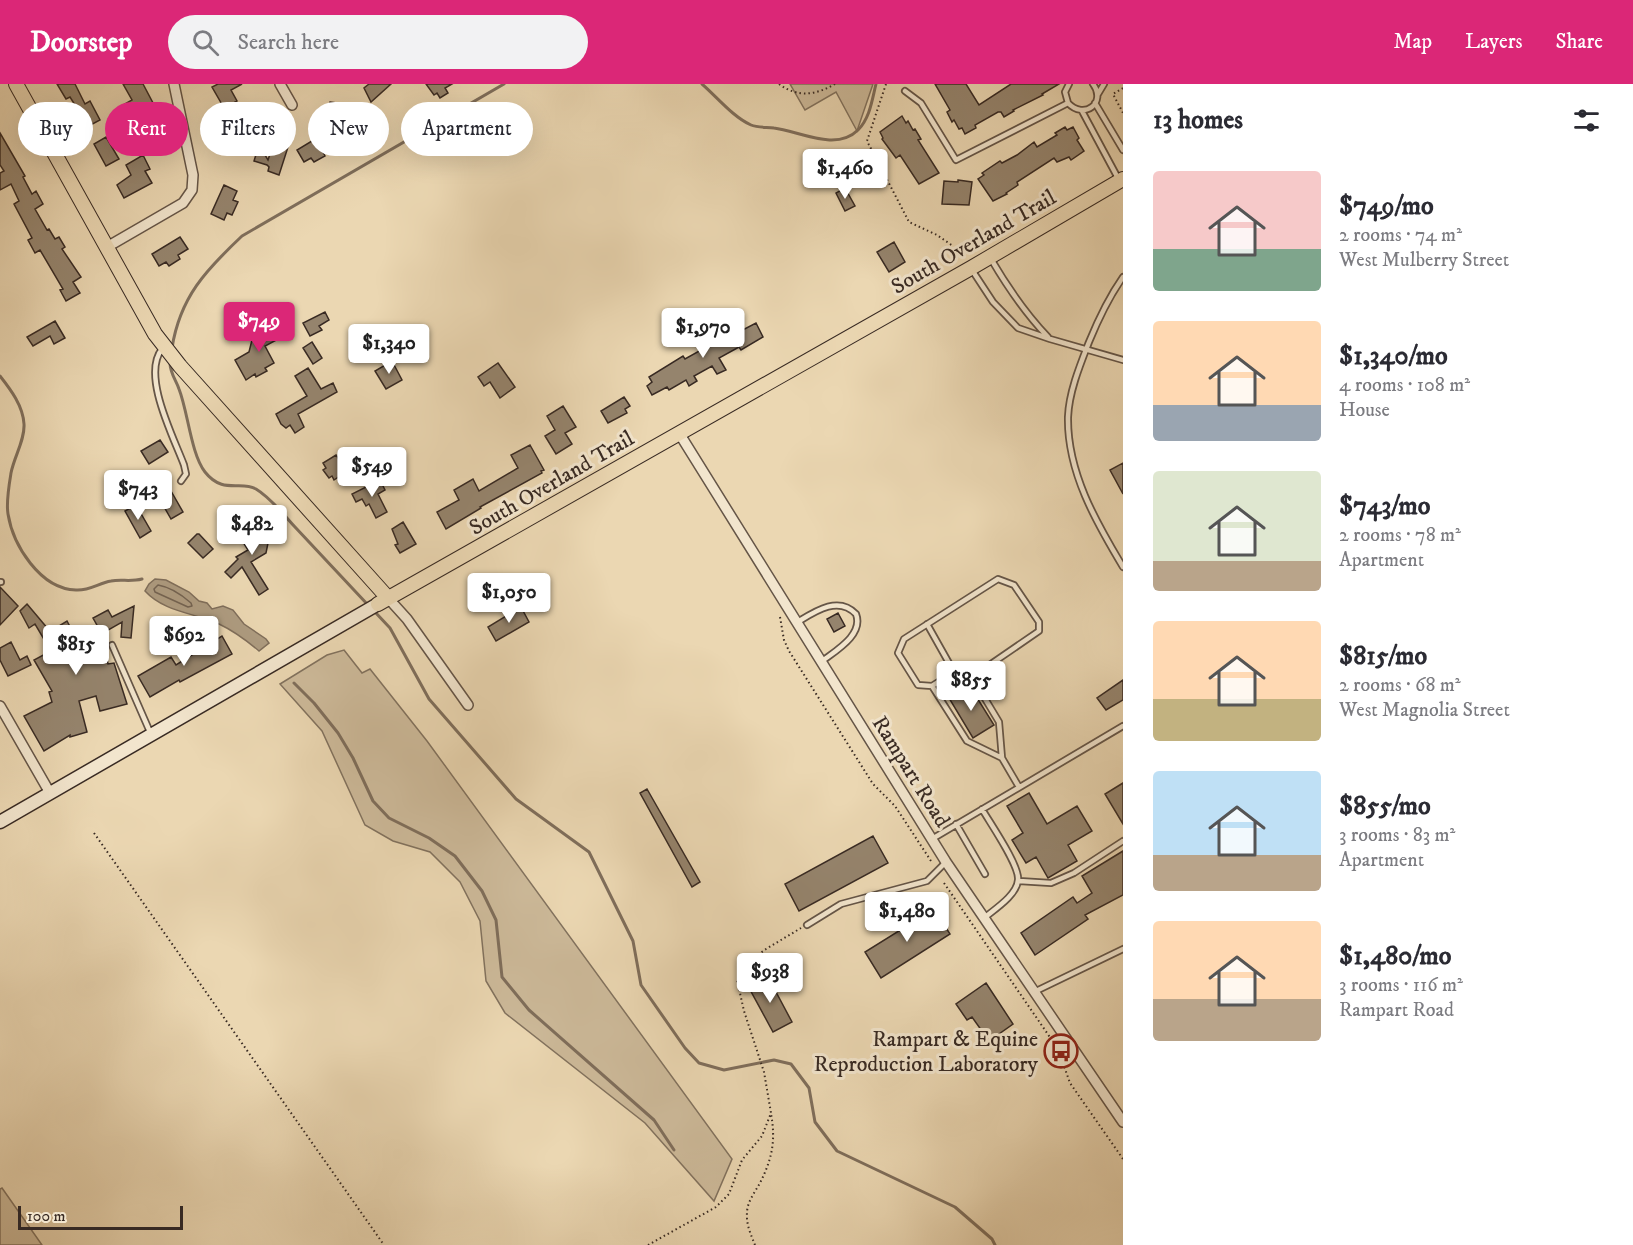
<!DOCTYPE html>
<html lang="en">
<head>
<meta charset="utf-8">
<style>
  body { margin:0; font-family:"IM FELL DW Pica",serif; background:#f2f2f3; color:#2b2b33; height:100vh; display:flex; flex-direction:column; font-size:22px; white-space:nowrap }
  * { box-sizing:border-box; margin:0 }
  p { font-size:20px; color:#7c7c81 }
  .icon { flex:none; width:33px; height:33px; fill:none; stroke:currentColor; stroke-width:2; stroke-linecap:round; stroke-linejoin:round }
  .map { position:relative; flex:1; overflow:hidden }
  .panel { display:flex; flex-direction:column; background:#fff; width:510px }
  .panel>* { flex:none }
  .guide { position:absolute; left:18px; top:18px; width:570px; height:54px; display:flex; gap:12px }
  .scale { position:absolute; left:18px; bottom:15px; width:165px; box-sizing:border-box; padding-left:6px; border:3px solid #382a23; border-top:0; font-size:16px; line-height:21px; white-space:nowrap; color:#382a23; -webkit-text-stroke:4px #f2e5cd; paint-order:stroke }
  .price { position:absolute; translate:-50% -51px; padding:0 14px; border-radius:6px; background:#fff; color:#222; font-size:20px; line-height:39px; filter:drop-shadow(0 2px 3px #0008) }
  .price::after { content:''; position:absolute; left:50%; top:36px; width:18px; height:14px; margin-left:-9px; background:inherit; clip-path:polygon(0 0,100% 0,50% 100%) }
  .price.active { background:#db2777; color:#fff }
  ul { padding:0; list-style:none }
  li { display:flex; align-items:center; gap:18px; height:150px; padding:0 30px }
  li span { display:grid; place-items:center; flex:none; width:168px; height:120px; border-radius:6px; color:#555 }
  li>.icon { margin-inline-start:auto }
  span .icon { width:72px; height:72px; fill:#fffc; stroke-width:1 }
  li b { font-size:26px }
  h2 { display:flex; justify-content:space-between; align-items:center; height:72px; padding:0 30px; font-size:26px }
  .chip { padding:0 21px; border-radius:27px; background:#fff; box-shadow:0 6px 24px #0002; font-size:21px; line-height:54px }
  .chip.active { background:#db2777; color:#fff }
  header { display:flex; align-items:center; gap:36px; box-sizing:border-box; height:84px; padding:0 30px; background:#db2777; color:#fff }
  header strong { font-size:28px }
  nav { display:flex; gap:33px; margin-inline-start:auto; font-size:21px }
  .search { width:420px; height:54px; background:#f2f2f3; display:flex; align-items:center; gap:15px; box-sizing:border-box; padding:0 21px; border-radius:33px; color:#7c7c81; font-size:22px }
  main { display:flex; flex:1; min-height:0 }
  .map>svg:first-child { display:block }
</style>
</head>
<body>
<header>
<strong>Doorstep</strong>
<div class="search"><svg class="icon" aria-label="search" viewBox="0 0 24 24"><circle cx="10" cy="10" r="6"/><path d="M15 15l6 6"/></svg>Search here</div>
<nav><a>Map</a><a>Layers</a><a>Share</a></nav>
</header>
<main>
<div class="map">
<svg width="1123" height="1161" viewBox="0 0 1123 1161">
  <rect width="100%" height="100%" fill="#ebd7b2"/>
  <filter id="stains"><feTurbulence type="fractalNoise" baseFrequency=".00333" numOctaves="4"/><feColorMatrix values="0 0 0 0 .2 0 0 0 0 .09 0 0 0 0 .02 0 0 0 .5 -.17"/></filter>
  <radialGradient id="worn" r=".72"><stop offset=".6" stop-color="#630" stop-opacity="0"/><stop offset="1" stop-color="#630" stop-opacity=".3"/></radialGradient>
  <path fill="#cdba9a" stroke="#82725e" stroke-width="1.5" d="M790 0H873L857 47 836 8 805 26Z
    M344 566 362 589 370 585 427 657 732 1075 714 1117 645 1039 505 929 486 897 480 837 460 798 430 768 393 757 365 741 322 647 280 600 327 571Z
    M2 1104 42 1161H0V1105Z"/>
  <path fill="#ae9c81" stroke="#7f6e5b" stroke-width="1.5" d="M155 495 166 496 189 508 199 517 207 519 212 525 223 522 233 526 244 540 266 555 269 559 259 567C246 556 234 547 219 540 195 529 164 528 145 507L149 500Z"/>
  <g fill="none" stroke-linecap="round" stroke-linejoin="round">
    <path stroke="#736352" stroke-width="1.5" d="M158 501C170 503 182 511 191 519L192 522 188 523 155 508 154 505Z"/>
    <path stroke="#7f6e5b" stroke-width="3" d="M702 0C717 13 733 33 751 41 758 44 767 43 774 44 799 47 836 68 858 46 870 34 872 16 876 0
      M172 264C180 213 206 186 242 152L504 0
      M170 279C170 289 176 296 179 305 188 328 191 370 205 388 223 411 241 396 256 405 271 414 283 430 295 443 319 469 344 495 368 521
      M0 292C11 306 23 322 24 340 25 356 14 373 11 389 9 401 6 418 8 430 13 461 40 505 76 506 89 507 99 499 111 497 121 495 131 498 142 495
      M375 528 390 544 429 615 516 715 589 768 633 857 641 901 685 964 699 979 724 986 774 976 791 980 809 1004 815 1038 837 1067 955 1123 992 1155 995 1161
      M294 599 314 619 338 649 353 674 373 717 389 734 429 754 455 772 482 807 496 836 502 893 529 926 654 1036 674 1066"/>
  </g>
  <path fill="#95846d" stroke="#382a23" stroke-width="1.5" d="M57 0H75L85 20 90 17 100 36 85 44 80 35V29L70 13 66 15Z
    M123 0H143L153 19 142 25 162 60 147 69 123 21 132 16Z
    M218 0H242L231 6 237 17 235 18 257 56 246 66 228 33 213 43 207 33 224 24 212 3Z
    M369 0H391L371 18 364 4Z
    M426 0H452L445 4 448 9 440 14 437 9 434 11Z
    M935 0H966L979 21 1011 0H1059L1042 10 1043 11 1013 26 1014 27 1004 33 1001 28H998L975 41 976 44 965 50 962 44 959 45 954 36 952 38 947 28 950 26Z
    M330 18 351 21 347 50 328 47 347 36 328 33Z
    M902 32 906 39 908 37 913 46 915 45 921 55 918 56 939 89 919 100 900 71 896 74 882 55 883 54 880 48Z
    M1065 43 1067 46 1073 43 1079 54 1077 56 1084 67 1071 76 1069 73 1057 78 1054 74 1017 98 1018 101 1006 109 1007 110 993 117 978 95 984 91 982 89 1000 77 1002 79 1017 71 1034 58 1037 63 1057 51 1055 49Z
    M0 49 25 92 23 93 32 110 36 107 43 120 35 125 47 146 49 145 55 155 59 153 65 163 62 165 81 193 73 198 80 209 66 217 60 206 63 205 40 166 35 169 28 156 32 154 14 120 19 117 11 100 0 106V89L4 87 0 81Z
    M325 49 333 62 323 68 325 72 314 78 311 74 304 78 297 66Z
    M106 53 119 75 106 82 94 60Z
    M274 58 288 63 279 91 268 87 269 83 267 81 254 77 259 61 268 76Z
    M143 71 150 85 145 87 152 99 124 114 117 101 131 91 126 81Z
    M958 96 972 98 969 121 942 120 944 97 958 98Z
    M224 101 237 107 233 116 238 118 232 131 227 129 224 136 211 130Z
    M845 104 855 122 845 127 836 109Z
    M180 153 188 165 178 171 180 175 169 182 166 178 159 182 152 170Z
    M894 158 905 178 889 188 877 168Z
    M325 228 329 236 319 242 322 246 310 252 303 239Z
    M55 237 65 254 54 260 50 252 33 262 27 253Z
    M756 239 763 253 741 266 739 263 719 274 726 286 717 290 712 282 694 292 697 297 689 302 686 296 669 306 667 303 652 311 647 302 652 298 649 293 683 272 685 275 703 265 698 256 707 252 710 257 732 244 734 249H737Z
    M275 240 282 253 265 262 274 279 265 284 267 287 256 293 255 290 246 296 235 276 249 268 253 252Z
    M312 258 322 274 313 280 303 264Z
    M392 277 402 296 386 305 375 287Z
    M498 279 515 303 500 314 490 298 484 302 478 293Z
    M308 284 321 305 333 299 337 308 298 330 304 343 295 349 290 341 286 344 281 340 276 330 307 312 295 292Z
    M624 313 630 322 625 325 627 329 608 339 601 327Z
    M563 322 576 343 565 349 572 360 556 370 545 352 555 346 547 332Z
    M160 356 168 368 149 380 141 367Z
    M530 361 544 386 541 387 542 389 480 423 481 424 446 445 437 428 459 416 454 406 473 395 479 407 518 384 511 371Z
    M336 371 347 387 334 396 332 392 329 394 323 386 326 384 323 379Z
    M1123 379V410L1110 386Z
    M380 396 385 406 378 410 387 428 376 434 369 420 366 422 362 415 356 418 352 410Z
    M167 400 183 428 171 435 155 407Z
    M136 421 151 447 140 454 125 427Z
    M403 438 416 460 400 469 395 461 398 460 392 445Z
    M259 442 271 444 266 469 251 478 268 505 259 511 242 483 231 494 225 488 238 475 236 473 248 466 240 453Z
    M197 450H199L213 465 203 474 188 459Z
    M0 503 18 522 0 541Z
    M27 520 65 565 71 562 59 542 67 537 74 550 98 543 93 534 108 526 112 533 134 522 131 554 121 553 122 538 101 550 108 580 114 579 127 620 100 627 96 612 79 617 87 648 70 653V651L44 667 24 632 52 618 49 608 52 607 34 576 51 567 35 540 29 544 20 527Z
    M521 523 529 538 496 557 488 543Z
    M838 529 845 542 834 548 827 535Z
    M222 552 232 570 180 598 179 596 150 613 138 592 171 573 176 581Z
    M11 558 20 576 27 572 31 581 8 592 0 576V564Z
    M1123 596V616L1106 626 1097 614Z
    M969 601 994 641 973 654 949 614Z
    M1123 699V740L1105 710Z
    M647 705 700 798 692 803 640 709Z
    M1029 709 1047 740 1077 722 1092 747 1068 761 1077 777 1048 794 1036 773 1026 779 1012 756 1023 749 1007 722Z
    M873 752 888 779 799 827 785 800Z
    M1123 767V811L1085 831 1088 835 1035 871 1021 849 1073 813 1077 819 1092 809 1082 792Z
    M934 825 950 850 881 894 865 868Z
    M767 891 792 938 773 948 748 902Z
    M986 899 1013 940 989 957 972 933 967 936 956 920Z"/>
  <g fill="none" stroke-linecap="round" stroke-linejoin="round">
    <defs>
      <path id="service" d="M1069 0 1065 8 1068 19C1084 36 1107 19 1093 0
        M905 7 921 19 956 76 1068 19
        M1098 10 1104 0
        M1095 19 1123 66
        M1082 27 1119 96
        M991 175C1008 204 1025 229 1048 253
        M972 186 993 218 1018 244 1050 255 1123 276
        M1123 193C1109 213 1098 236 1089 258 1080 281 1069 308 1068 333 1067 388 1096 438 1123 483
        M162 265C141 291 174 354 184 381L186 390 181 397
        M0 498H1
        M796 539C814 528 838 511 856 530 864 551 835 567 821 578
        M927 540 954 588
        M112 561 150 648
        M932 602 918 601 898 569 904 555 998 495 1014 501 1039 538V547L972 593
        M1002 674 999 638 972 593 954 588 932 602 967 657 1002 674 1019 703
        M982 725C990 739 1020 782 1018 796 1017 811 995 825 984 834
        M956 740 985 790
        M932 755 1123 642
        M1019 797 1051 799 1074 789 1123 757
        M807 841 841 820 927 797 946 778
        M1034 908 1123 865"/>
      <path id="minor" d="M280 0 292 21
        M107 163 183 119 192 106 193 91 174 0
        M679 349 946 778 1123 1038
        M388 514 407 535 468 621
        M0 622 50 709"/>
      <path id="secondary" d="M0 738 378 520"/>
      <path id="primary" d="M16 0 155 250 180 282 388 514
        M378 520 971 184 1123 95"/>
    </defs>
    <use href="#service" stroke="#655547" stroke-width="8"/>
    <use href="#minor" stroke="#655547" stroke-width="12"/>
    <use href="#secondary" stroke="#382a23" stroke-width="15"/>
    <use href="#primary" stroke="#382a23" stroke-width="16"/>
    <path stroke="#382a23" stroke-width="2" stroke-dasharray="1.5 3" stroke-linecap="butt" d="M779 0C798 14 816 11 835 0
      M886 0 867 57 909 138 937 151 953 162
      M1123 4 1113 10 1123 29
      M780 533 784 556 789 567 873 700 895 722 931 777
      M94 749 384 1161
      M944 799 1058 965 1070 999 1123 1075
      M648 1161 716 1123 729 1110 742 1076 762 1052 771 1029 764 988 744 927 737 896 743 882 766 865 801 844
      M755 1161C751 1151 746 1140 747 1129 747 1118 755 1108 760 1099 772 1075 776 1057 771 1030"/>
    <use href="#service" stroke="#f2e5cd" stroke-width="4.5"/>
    <use href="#minor" stroke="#f2e5cd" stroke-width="9"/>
    <use href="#secondary" stroke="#f2e5cd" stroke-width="12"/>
    <use href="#primary" stroke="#ebd7b2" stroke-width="14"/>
  </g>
  <defs>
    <symbol id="bus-ring" viewBox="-11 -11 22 22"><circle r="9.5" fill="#f2e5cd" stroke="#8f2418" stroke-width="1.5"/><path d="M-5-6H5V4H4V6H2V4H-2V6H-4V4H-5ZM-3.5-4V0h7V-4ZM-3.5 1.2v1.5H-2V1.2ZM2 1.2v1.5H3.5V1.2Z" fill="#8f2418"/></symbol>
  </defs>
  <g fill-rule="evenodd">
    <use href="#bus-ring" x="1042" y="948" width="38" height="38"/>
  </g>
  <g text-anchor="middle" stroke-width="6" stroke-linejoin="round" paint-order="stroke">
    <g font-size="22" fill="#382a23" stroke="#f2e5cd">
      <text transform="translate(973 157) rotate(-30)" y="8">South Overland Trail</text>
      <text transform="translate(551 398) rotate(-30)" y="8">South Overland Trail</text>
      <text transform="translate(912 687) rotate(58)" y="8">Rampart Road</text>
    </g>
    <g font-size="22" fill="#382a23" stroke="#f2e5cd" text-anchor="end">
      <text x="1038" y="962">Rampart &amp; Equine<tspan x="1038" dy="25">Reproduction Laboratory</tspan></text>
    </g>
  </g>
  <rect width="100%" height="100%" filter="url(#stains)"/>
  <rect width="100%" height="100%" fill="url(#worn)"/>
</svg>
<div class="scale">100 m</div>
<b class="price" style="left:845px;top:116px">$1,460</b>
<b class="price active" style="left:259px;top:269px">$749</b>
<b class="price" style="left:703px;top:275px">$1,970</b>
<b class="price" style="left:389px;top:291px">$1,340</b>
<b class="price" style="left:372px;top:414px">$549</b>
<b class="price" style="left:138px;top:437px">$743</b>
<b class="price" style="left:252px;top:472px">$482</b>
<b class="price" style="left:509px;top:540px">$1,050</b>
<b class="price" style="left:184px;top:583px">$692</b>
<b class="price" style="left:76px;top:592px">$815</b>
<b class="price" style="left:971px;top:628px">$855</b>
<b class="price" style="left:907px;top:859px">$1,480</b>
<b class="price" style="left:770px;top:920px">$938</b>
<div class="guide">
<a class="chip">Buy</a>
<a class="chip active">Rent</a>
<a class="chip">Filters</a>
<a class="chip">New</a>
<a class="chip">Apartment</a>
</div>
</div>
<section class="panel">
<h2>13 homes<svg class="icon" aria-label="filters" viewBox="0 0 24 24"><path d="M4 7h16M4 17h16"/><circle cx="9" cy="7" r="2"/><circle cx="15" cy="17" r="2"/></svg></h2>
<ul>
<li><span style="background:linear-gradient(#f6c9c9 65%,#7fa58c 0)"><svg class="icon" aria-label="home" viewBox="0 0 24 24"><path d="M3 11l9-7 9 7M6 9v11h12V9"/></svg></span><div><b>$749/mo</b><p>2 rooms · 74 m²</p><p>West Mulberry Street</p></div></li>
<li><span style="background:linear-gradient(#ffd9b3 70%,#9aa5b1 0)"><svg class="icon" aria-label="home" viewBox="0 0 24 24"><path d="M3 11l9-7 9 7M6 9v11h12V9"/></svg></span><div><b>$1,340/mo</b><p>4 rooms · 108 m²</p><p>House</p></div></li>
<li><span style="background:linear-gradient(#dfe7d0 75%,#b9a48a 0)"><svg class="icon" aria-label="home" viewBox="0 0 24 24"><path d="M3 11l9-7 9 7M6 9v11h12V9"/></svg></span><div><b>$743/mo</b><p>2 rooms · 78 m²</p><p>Apartment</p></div></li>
<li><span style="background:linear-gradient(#ffd9b3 65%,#c2b280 0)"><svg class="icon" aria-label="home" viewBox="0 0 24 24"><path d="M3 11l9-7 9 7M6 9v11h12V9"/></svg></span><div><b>$815/mo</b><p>2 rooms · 68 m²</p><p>West Magnolia Street</p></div></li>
<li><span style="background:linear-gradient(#bfe0f5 70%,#b9a48a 0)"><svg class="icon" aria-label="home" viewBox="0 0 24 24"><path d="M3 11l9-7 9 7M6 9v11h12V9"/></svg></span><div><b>$855/mo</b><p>3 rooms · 83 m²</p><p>Apartment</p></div></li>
<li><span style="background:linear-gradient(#ffd9b3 65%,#b9a48a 0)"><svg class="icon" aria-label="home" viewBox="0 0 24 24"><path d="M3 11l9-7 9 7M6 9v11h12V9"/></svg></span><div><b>$1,480/mo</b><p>3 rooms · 116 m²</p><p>Rampart Road</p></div></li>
</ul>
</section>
</main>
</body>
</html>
